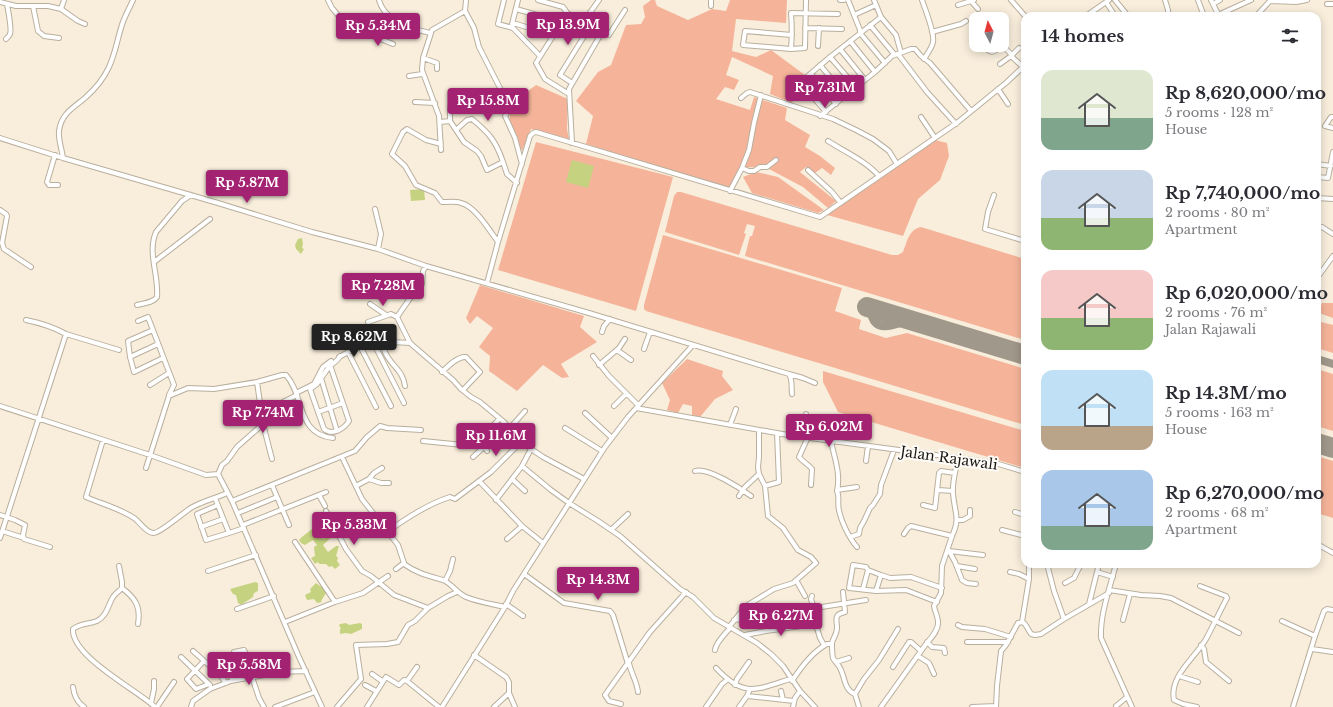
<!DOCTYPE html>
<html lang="en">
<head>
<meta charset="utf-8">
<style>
  body { margin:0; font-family:"Libre Baskerville",serif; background:#f7f7f7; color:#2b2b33; height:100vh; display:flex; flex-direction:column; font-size:15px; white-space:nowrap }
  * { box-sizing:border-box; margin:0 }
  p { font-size:13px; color:#7c7c81 }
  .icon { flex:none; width:22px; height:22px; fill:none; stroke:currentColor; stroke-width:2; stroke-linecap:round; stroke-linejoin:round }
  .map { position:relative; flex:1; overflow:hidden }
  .sheet { position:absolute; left:1021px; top:12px; width:300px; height:556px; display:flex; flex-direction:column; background:#fff; border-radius:12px; box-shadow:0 2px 10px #0003 }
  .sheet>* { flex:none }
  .needle { width:26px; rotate:354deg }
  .controls { position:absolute; left:969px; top:12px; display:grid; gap:8px }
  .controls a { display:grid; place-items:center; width:40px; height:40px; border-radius:8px; background:#fff; box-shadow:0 2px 10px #0003; font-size:20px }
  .price { position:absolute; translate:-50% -34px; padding:0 9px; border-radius:4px; background:#a32272; color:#fff; font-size:13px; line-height:26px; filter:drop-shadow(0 1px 2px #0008) }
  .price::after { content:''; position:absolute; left:50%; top:24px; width:12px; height:9px; margin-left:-6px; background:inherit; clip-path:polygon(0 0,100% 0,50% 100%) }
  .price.current { background:#222; color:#fff }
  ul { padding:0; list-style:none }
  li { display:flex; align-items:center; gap:12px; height:100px; padding:0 20px }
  li span { display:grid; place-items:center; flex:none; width:112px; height:80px; border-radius:12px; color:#555 }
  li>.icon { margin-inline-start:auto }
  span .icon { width:48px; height:48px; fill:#fffc; stroke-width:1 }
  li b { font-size:17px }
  h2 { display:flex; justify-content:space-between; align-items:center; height:48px; padding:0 20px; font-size:17px }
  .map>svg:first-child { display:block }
</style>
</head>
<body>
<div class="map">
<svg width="1333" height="707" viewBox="0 0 1333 707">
  <rect width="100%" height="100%" fill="#f9eedc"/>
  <path fill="#f5b49a" d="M651 0H655L657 6 688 20 712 9 726 11 730 0H787L786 23 736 19 732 51 756 57 771 50 805 75 799 83 792 103 770 94 773 76 732 57 726 75 739 80 734 90 725 87 716 99 750 110 754 97 787 108 785 120 810 135 805 147 820 156 835 168 831 175 822 168 815 173 806 167 800 172 836 201 828 208 803 187 767 168 744 167 730 189 586 144 593 116 576 101 598 72 611 65 626 25 641 24 645 17 643 6Z
    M536 85 568 99 567 129 569 139 531 129 522 151C519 143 511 130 510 122 507 106 525 93 536 85Z
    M935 140 947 143 949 156 940 180 918 199 903 236 827 215Z
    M536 142 673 177 636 311 498 270Z
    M756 172 778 177 824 210 818 213 752 193 743 177Z
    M677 192H681L892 255H898L903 252C907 242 909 229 921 227L1025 259V340L745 256 750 236H752L755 226 747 224 744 233 746 234 739 255 665 232 674 196Z
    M663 235 842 288 835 311 861 320 859 329 886 338 907 333 1025 369V425L646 311 644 309V305Z
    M480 285 584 316 580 327 597 342 561 364 569 377 562 378 543 365 517 391 489 371 490 356 479 347 493 328 477 316 470 324 466 318Z
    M1322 303H1333V318L1319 313Z
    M1317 321 1333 325V353L1317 348Z
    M687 359 723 371 722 376 733 390 715 399 700 417 692 415V406L683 404 678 413 667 410 670 400 662 383Z
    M1317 369 1333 374V431L1317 426Z
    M823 371 1025 431V468L838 412 823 382Z
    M1317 456 1333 461V518L1317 513Z"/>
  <path fill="#c5d380" d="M572 160 594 166 588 188 566 182Z
    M424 189 425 200 411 201 410 190Z
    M302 238 303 244 302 248 304 249 301 254 296 249 295 245 298 239Z
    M325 523 329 528 320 535 323 539 333 533 335 534 323 545 328 552 336 546H339L336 556 338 557 337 561 340 565 335 569 332 566 329 567 326 564H319L318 562 315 564 311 558 315 556 314 547 317 545 313 540 305 545 301 543 299 540C303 535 308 533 313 528L318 529Z
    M255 582 258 583V591L254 593 253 597C249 600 245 602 241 605L238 603 236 595 233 594 230 589Z
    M316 583 320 586 324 587 326 593 321 601 322 602 317 603 314 599 307 600 305 595 311 592 310 589Z
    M346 623 349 625 360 623 362 624V629L351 634 346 633 340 634V629L341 628 339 626 340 624Z
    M230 657 234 662 230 668 224 671 220 667 219 663Z"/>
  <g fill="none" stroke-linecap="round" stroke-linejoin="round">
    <path stroke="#a0988a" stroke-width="8" d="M897 316 888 310 878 306 873 309C871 314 871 317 874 321 883 333 900 321 911 321
      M1317 359 1333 364"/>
    <path stroke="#a0988a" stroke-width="20" d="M867 307 1025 355
      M1317 443 1333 448"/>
    <defs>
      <path id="minor" d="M328 0 332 8 350 29C355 31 360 31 365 32 381 34 385 33 396 22
        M379 0C384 21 412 29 430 33
        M466 0 465 11 474 28 479 47 502 92 514 102 505 116 515 138 522 164
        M504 0 498 24 513 28
        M518 0 512 24 513 28 540 56
        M538 0 563 7 568 14
        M840 0H844
        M848 0 860 30V33L885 63
        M874 0 881 17 896 35 901 53
        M922 0C925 9 935 33 933 42 932 48 927 54 924 59
        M974 0 971 1 978 9
        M1011 0 1025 16
        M1115 0 1128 16
        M1165 0 1168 10V12
        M1198 0 1204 16
        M1211 0 1219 16
        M0 2 16 6H48L61 9 78 21 85 24
        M1106 2 1115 16
        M1213 4 1220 0
        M1327 4H1333
        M958 5 971 1
        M33 6 38 31 44 36 59 38
        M711 6V0
        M61 9 64 0
        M516 9 562 22
        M854 15 876 5
        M1218 15 1251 0
        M1086 16 1109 0
        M1256 16 1270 1 1296 2 1307 0
        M585 21 602 32 609 35 625 10
        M513 23 553 35
        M870 25 894 54
        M805 28 842 29
        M597 29 601 22
        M976 31 972 37V39L976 41
        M932 32 961 24 966 21
        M375 33 378 38 393 44
        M792 35 745 31 743 45 791 49C792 37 792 25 791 13L838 14
        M6 39C6 39 10 35 10 34 12 29 8 10 7 4
        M850 41 875 72
        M981 45C991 53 992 55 1002 45
        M1002 45 1012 55
        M818 46 819 28
        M791 49 805 48 806 0
        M840 49 865 80
        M898 54 927 92 956 124
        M1011 56 1023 67
        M830 57 856 87
        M423 58 437 63V69
        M1000 64 1011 56 1019 48
        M820 65 845 95
        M811 74 836 104
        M409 76 422 74
        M572 83 560 75 591 25
        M998 89 1008 104
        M569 94 545 79 536 63 567 14H569L580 22 584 21 599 0
        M741 98 747 93 750 92 833 119 856 130 873 139 889 151 897 164
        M415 102 435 103
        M826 112 802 84V81L830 57 881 17
        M820 116 875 72 892 56 911 49H915L921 56 930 63 971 111
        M921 117 935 138
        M1333 117H1331L1325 126 1333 128
        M450 121V109L453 94
        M440 122 450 121 464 142 477 151 481 156 487 170 503 162 507 174 517 183
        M456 130 467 120 472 119C489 133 496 141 503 162
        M0 138 63 158 218 203 312 232 378 249 426 266 589 313 789 374C793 381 791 387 792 394
        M828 141C845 152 866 161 879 176
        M572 143 569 89 602 32
        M441 144 426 140 407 129 403 132 392 154 405 166 416 185 435 193 442 202C448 202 456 201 461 203 475 206 490 231 498 242
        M441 150 439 116 422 70 423 58 432 30 465 11
        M55 155 47 182 49 185H58
        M63 158C62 150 58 139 59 131 61 114 73 108 85 98 94 90 104 78 109 67 115 54 117 41 121 28 123 19 129 9 133 0
        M1317 164 1331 166
        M742 168 749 150 754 123 761 95
        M808 170 832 192 840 202
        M1317 177 1328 178 1333 152
        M730 191 742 168 749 171H754L760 167H767L776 160
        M994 195 988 212 985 229 1025 241
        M1317 198 1333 199
        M375 209 381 234 378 249
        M0 210 6 214 7 216 2 243 4 249 31 267
        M1317 231 1320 227H1322L1333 234
        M154 262 210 219
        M426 266 423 271 422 284 420 288 413 294 397 317 410 343 453 380 461 389 471 397 480 402 504 422 521 442 543 457 584 479
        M1317 278 1333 256
        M398 279 402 285 413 294
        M487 283 498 242 530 136 533 133 536 132 820 217 958 122 1007 82 1025 65
        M370 304 386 315
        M137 305C144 303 153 303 157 297 159 275 147 253 156 232L182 201 191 195
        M26 320C41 323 53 327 66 334
        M138 321 148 317 174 385 169 395
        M368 322 391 314 397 317
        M153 330 128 341 130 357 134 372 163 358
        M602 332 604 326 610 319
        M339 334 346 343 360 346
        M373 342 404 403
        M383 342C383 345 384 349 385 352 391 366 403 370 405 386
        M360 346 391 406
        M644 349 650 332
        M617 350 631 360
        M348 352 376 407
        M593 356 609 376 638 405
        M130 357 158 344
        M339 357 360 346 373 342H392L410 343
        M330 365 349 421C344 429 332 436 324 429L310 389 317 384 329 367C333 363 338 361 340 356
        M599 365 619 348 625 339
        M442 372C448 366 458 356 466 357L480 372 463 390
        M789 374 803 378 815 383
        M321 378 337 431
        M150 385 169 373
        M296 393 314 384 323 367 331 361
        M283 402 297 395
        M0 406 150 455 206 475 218 474
        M614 406 626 394
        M636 408 788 435 995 463 1025 472
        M318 412 343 403
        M585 413 612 438
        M263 424 272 459
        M730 425 736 409
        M510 428 525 411
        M565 428 602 451
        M478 437 487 451
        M803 437 806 414
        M808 437 799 457C803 462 808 464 812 469L811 485
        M103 440 86 497C102 504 119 508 134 518 140 522 145 532 153 533 159 534 182 514 188 510 196 503 217 498 227 493
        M423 441 463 445 484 434 491 428 499 419
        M831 441C834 457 841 473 837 491 840 497 837 503 839 510 841 521 849 538 857 547
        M497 442 513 431
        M837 442 838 431V420
        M342 457 362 499 398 545 404 563 396 569
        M473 457 484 447
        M866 461 868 446
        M522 466 551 490 569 503 598 521 620 536 680 589 693 597 714 618 757 643 771 654 783 666 800 691 815 707
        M146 468 169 396 188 388 214 389 257 382 282 375H286C305 396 296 434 333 438
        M695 471C708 467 740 488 751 496
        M218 474 232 501 299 657 322 707
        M218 474 222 465 227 461 237 447 263 424 257 382
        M369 479 374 473 382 468
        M512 479 525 491
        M480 482 522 526 543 543
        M272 485 289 525
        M356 486 369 479 381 483H389
        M765 486 779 482 777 433
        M837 490 857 487
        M938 490 953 491
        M319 495 325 506
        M739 496 745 487 759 474
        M215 498 229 533 206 540 197 514 218 505
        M496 500 522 466 531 449
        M232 501 355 451 367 437 380 426 387 428 421 430
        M923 505 935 508 939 473 941 471 955 473
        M326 511 346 549 362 571 371 576 394 595 428 608 448 596 457 592
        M1015 512 1025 515
        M238 513 277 497
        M0 515 15 520 25 525 23 535 24 539 50 547
        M957 520H963L970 516V510
        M243 525 326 492
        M201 527 223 519
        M611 530 628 514
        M1002 530 1025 536
        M2 531 24 538
        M388 531C407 518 428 504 450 497L455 499 491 472 521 442
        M229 533 244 528
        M904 534 908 528 911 526 952 536C961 517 954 512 953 493 952 482 956 469 958 459
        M850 537 859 534 860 528 864 521 870 508 873 505 880 494 881 485 894 450
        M0 538 66 334 119 350
        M507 539 522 526
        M295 542 335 602
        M1317 544 1333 553
        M948 549 955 562 962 580 967 583 976 584
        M949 551 983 555
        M404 564C416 573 429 576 443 580 451 583 457 593 466 597 478 602 492 604 505 607
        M1047 564 1054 591 1064 619
        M1116 564C1110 588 1100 613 1101 638L1132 707
        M119 566 122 582V588
        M957 566 975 569
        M208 571 256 555
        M1010 572 1019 574 1029 579
        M1097 572 1113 577
        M524 574 564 603 610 611 613 615 628 664
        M796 580 805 596
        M445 581 450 571 453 559
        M1065 583 1074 578 1081 564
        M863 589 868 570
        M1109 590 1141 595 1160 596 1171 598 1239 633
        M876 591 849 588 853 565 866 567 868 570 881 575
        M843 592 845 612C833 615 837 619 837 628 837 634 833 638 832 643 832 647 832 654 833 658 835 662 839 665 840 668 845 677 844 690 855 694L859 707
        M812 596 811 599 814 608
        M937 602 906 590 876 591 881 575 890 578 911 577 942 588
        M506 604 523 616
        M1089 604 1099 564
        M237 609 274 596
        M734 620 759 617 866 600
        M1123 620 1130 594
        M1282 621 1315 636 1293 707
        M285 622 335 602 363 593 388 576
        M1022 622 1025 624 1031 634 1035 635 1041 634 1064 619 1109 593
        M1022 622 1029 579V564
        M138 624C141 606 135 598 122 588 119 591 115 594 113 597 108 605 107 616 97 621 88 625 83 622 73 629 71 656 137 690 155 707
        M958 625 962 627 985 629 1011 637
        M729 627 746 606 774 589 793 583 816 563 811 557 798 550 783 528 768 516 765 486 759 474 758 467 759 457V430
        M745 635 766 631 815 624 816 625 820 638 824 645
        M1315 636 1324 611 1327 609 1333 610
        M927 642 932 647 944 648 945 653
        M967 642H1008
        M1201 645 1204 649 1206 662 1229 681
        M1312 649 1333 652
        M715 650C716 642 725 634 730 628
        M193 651 219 674 226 683
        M234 652 244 650 257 676
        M474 655 506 677 509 682V693L515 707
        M918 656 929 663 934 674
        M181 657 210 685
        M204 661 187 679 196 689 209 684
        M836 662 849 658
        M629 663C631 673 637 682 638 692
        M893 667 909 642H911L921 651
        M716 668C744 698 756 690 790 679
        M228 672 233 680
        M372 674 382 681
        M1179 676 1198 682
        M252 677 259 698 264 707
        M407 681 417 667
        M792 681C801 667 812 652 827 644H832
        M365 685 376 691
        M735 685 737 679 749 662
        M73 687C74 696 77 702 84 707
        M781 691 783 700
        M855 694 864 679 879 660 898 629
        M747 696 794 701
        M151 703 154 689V681
        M621 704 609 701 605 695 650 632 686 592
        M1116 706 1127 697
        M157 707 174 682
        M191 707 193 701 210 689 231 681 281 672 306 671
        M275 707 315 692
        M337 707 361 679 356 645 387 644 398 642 408 625 415 621 428 608
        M367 707 386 677 399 685 404 680 407 681 439 707
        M442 707 505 607 513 591 605 447 628 417 693 345
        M494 707 509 693
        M706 707 722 684 727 680
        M739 707 747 696 750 689
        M793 707 795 698 800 691
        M881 707 926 644C931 638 939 630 938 622 938 617 935 612 934 606L941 593 942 566 952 536
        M972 707 996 706
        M996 707 997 686 1001 651 1006 645 1018 623 1022 622
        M1197 707 1183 704 1174 700C1169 676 1195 658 1206 639 1213 626 1220 611 1227 598L1226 596 1200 586"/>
    </defs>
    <use href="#minor" stroke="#b9af9e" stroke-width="6"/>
    <use href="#minor" stroke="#fff" stroke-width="4"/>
  </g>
  <g text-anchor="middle" stroke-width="4" stroke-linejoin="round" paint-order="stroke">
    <g font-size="14" fill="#1a160f" stroke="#fefcf9">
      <text transform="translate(949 458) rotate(8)" y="5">Jalan Rajawali</text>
    </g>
  </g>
</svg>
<div class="controls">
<a><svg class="needle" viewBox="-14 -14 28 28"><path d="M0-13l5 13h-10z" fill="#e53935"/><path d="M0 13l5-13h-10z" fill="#7c7c81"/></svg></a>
</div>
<b class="price" style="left:568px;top:46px">Rp 13.9M</b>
<b class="price" style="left:378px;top:47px">Rp 5.34M</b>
<b class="price" style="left:825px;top:109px">Rp 7.31M</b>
<b class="price" style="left:488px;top:122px">Rp 15.8M</b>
<b class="price" style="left:247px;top:204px">Rp 5.87M</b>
<b class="price" style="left:383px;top:307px">Rp 7.28M</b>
<b class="price current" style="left:354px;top:358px">Rp 8.62M</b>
<b class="price" style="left:263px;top:434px">Rp 7.74M</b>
<b class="price" style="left:829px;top:448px">Rp 6.02M</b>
<b class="price" style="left:496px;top:457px">Rp 11.6M</b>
<b class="price" style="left:354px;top:546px">Rp 5.33M</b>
<b class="price" style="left:598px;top:601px">Rp 14.3M</b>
<b class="price" style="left:781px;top:637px">Rp 6.27M</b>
<b class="price" style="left:249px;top:686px">Rp 5.58M</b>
<section class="sheet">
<h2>14 homes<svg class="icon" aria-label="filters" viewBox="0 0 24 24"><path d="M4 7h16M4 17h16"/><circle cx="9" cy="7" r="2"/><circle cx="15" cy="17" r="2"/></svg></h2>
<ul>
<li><span style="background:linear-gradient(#dfe7d0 60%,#7fa58c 0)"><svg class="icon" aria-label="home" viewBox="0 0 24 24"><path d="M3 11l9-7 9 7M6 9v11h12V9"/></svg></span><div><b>Rp 8,620,000/mo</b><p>5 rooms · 128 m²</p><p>House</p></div></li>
<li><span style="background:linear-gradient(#c9d6e8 60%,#8fb573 0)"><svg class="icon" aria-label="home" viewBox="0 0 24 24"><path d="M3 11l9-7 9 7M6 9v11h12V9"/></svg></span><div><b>Rp 7,740,000/mo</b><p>2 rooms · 80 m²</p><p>Apartment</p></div></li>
<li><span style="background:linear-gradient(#f6c9c9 60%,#8fb573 0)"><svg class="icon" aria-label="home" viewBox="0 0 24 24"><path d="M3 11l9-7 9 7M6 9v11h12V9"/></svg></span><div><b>Rp 6,020,000/mo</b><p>2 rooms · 76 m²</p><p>Jalan Rajawali</p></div></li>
<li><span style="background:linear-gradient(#bfe0f5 70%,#b9a48a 0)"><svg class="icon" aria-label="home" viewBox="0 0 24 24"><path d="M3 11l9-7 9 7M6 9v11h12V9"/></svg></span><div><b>Rp 14.3M/mo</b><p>5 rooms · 163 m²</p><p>House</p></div></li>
<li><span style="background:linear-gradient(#a9c7e8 70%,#7fa58c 0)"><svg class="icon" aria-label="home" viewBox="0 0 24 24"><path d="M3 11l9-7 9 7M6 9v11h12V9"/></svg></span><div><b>Rp 6,270,000/mo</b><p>2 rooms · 68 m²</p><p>Apartment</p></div></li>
</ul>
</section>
</div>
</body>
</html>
